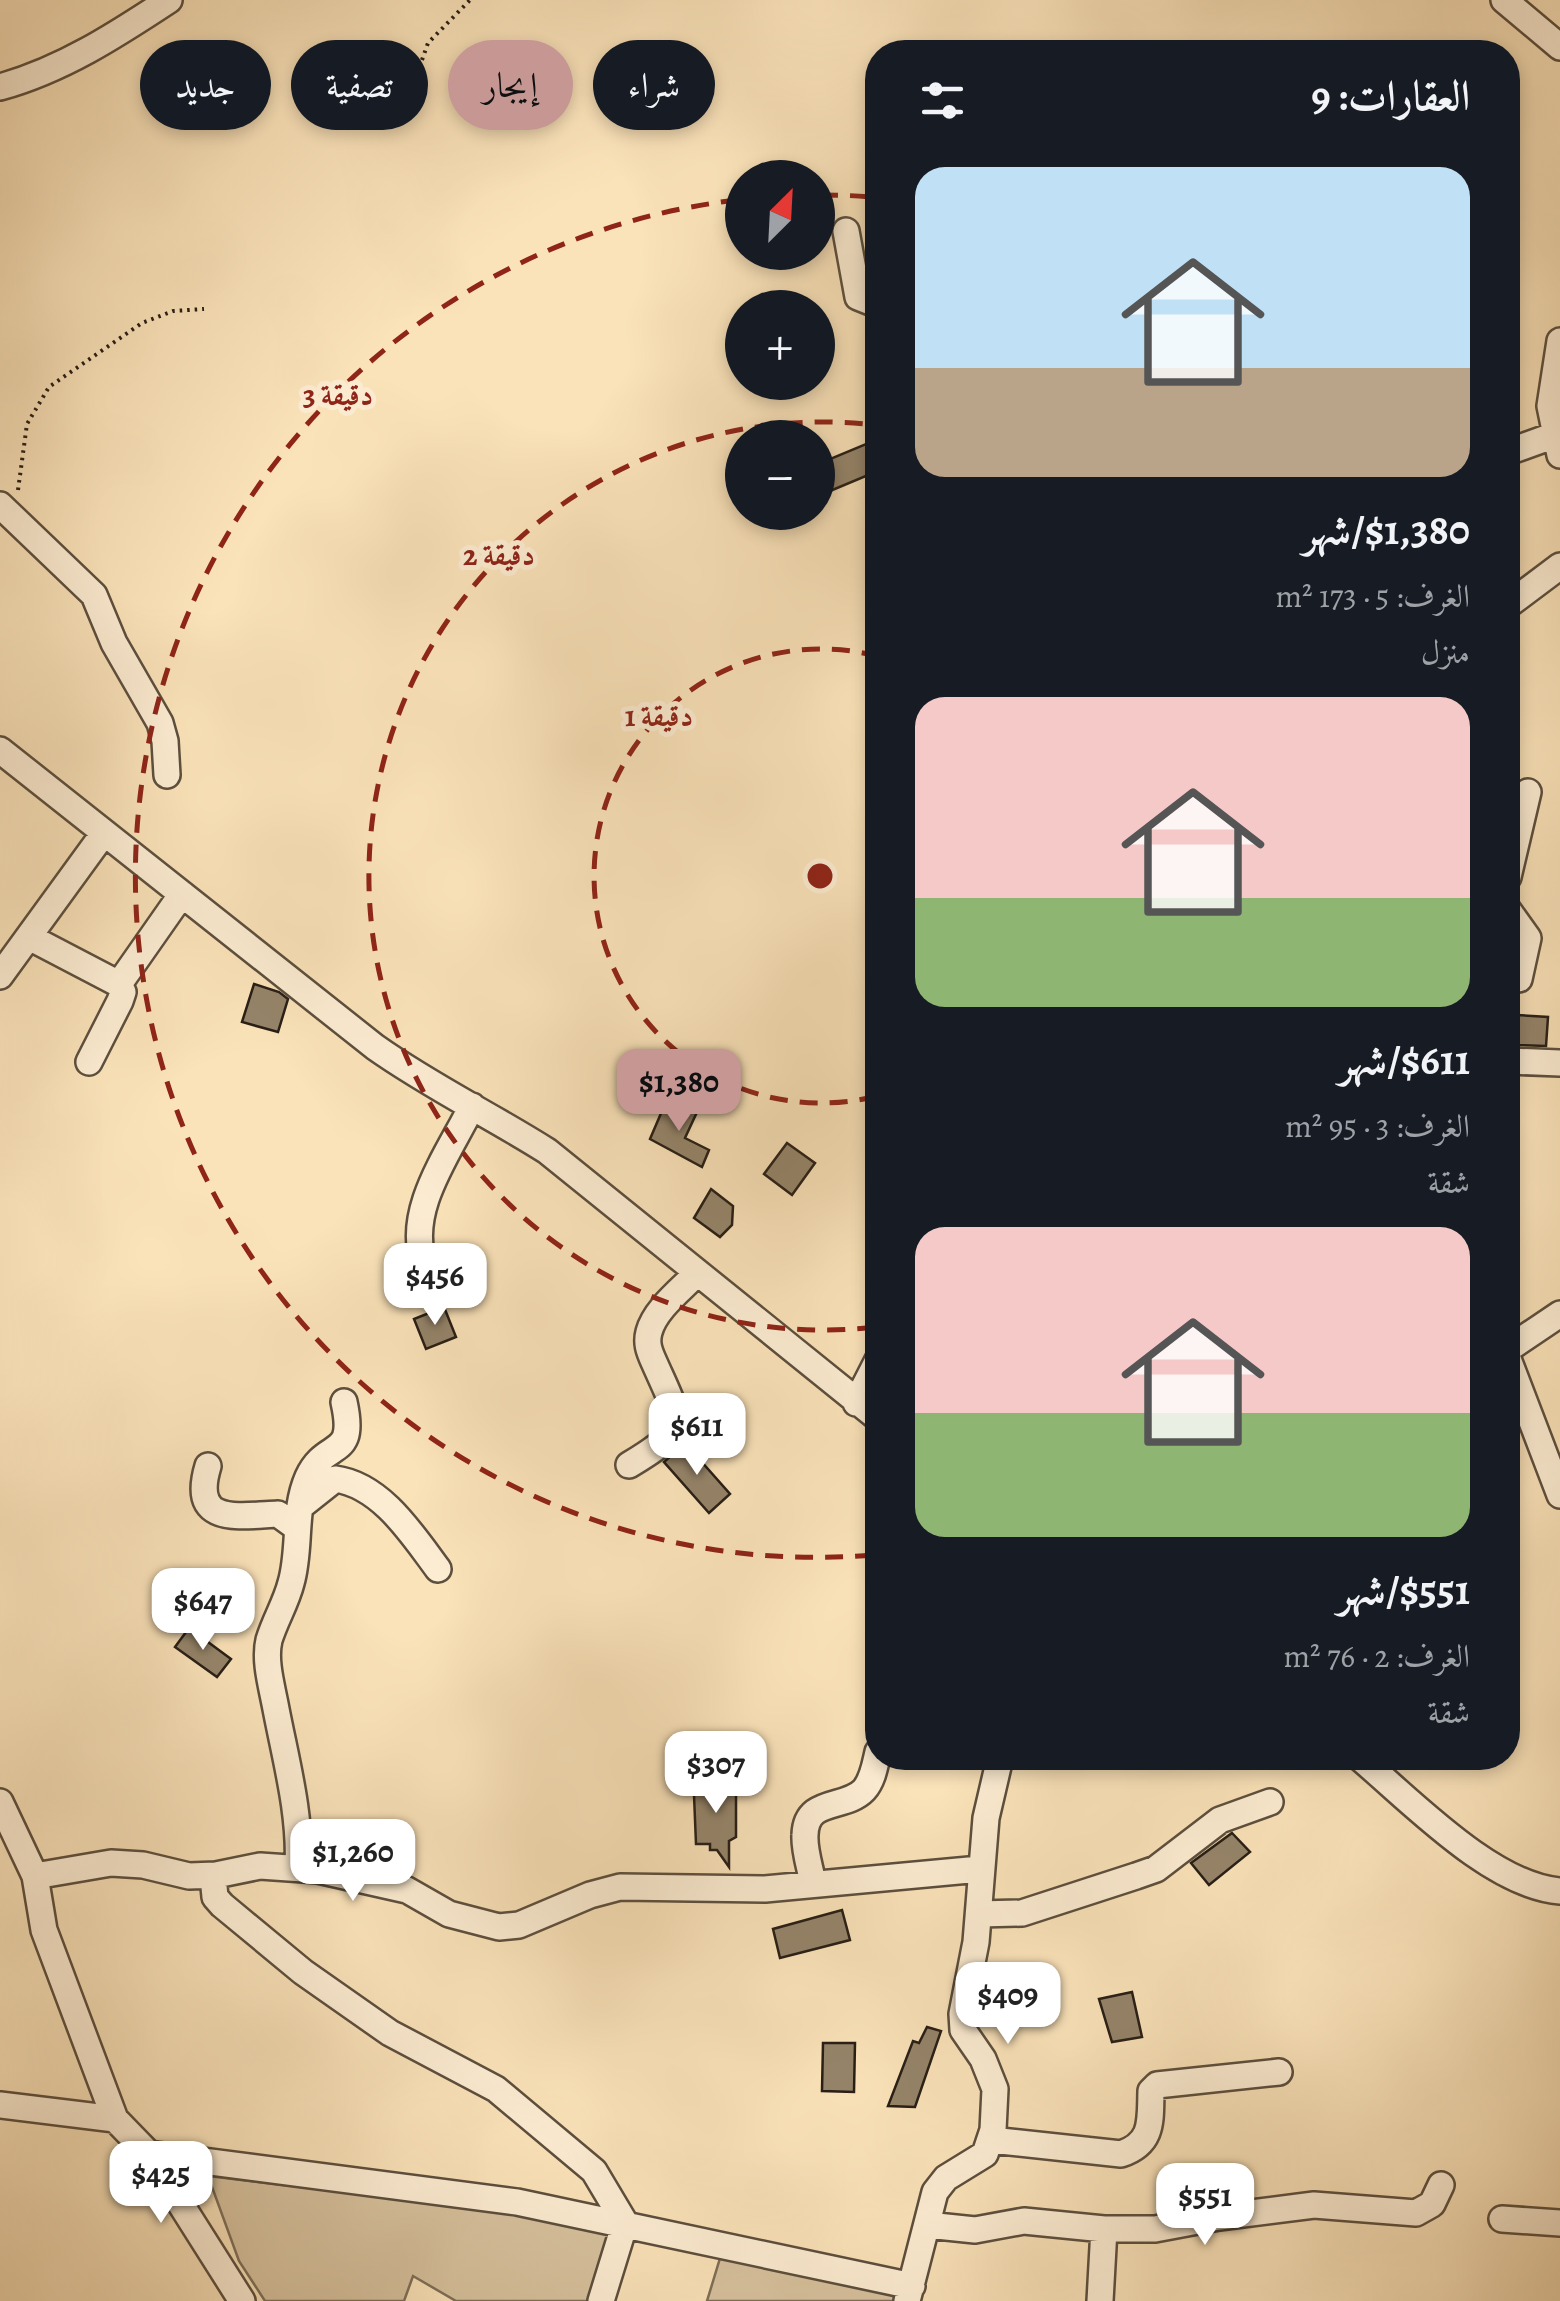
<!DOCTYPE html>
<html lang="ar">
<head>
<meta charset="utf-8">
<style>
  body { margin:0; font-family:Alegreya,Amiri,serif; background:#242831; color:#f1f3f6; direction:rtl; height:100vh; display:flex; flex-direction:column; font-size:38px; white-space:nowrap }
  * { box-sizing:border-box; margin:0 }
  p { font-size:32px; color:#9ea1a6 }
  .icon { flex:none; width:55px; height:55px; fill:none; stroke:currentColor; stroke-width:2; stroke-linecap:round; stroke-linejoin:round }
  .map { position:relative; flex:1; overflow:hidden; direction:ltr }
  .details { position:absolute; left:865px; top:40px; width:655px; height:1730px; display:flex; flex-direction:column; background:#171b24; border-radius:40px; box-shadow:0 5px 15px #0003; direction:rtl }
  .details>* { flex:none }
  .top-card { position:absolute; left:30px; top:40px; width:685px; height:90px; direction:rtl; display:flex; gap:20px }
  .needle { width:65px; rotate:24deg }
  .buttons { position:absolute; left:725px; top:160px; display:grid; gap:20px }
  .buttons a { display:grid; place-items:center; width:110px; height:110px; border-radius:50%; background:#171b24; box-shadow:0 5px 15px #0003; font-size:50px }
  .price { position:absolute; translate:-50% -85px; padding:0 22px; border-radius:20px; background:#fff; color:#222; font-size:32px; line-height:65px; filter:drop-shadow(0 2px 5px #0008) }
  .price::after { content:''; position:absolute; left:50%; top:60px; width:30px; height:22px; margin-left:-15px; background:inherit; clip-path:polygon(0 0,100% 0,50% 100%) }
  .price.selected { background:#c59692; color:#111 }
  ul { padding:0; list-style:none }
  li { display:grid; align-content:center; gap:20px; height:530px; padding:0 50px }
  li span { display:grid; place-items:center; height:310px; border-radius:30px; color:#555 }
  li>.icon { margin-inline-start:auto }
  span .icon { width:180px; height:180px; fill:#fffc; stroke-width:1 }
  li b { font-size:42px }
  h2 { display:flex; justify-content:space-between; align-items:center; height:120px; padding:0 50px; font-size:42px }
  .tag { padding:0 35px; border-radius:45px; background:#171b24; box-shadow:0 5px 15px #0003; font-size:35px; line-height:90px }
  .tag.selected { background:#c59692; color:#111 }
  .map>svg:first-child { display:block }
</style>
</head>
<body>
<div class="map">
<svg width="1560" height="2301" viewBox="0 0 1560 2301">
  <rect width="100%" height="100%" fill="#fae2b9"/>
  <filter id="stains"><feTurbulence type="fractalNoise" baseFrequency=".002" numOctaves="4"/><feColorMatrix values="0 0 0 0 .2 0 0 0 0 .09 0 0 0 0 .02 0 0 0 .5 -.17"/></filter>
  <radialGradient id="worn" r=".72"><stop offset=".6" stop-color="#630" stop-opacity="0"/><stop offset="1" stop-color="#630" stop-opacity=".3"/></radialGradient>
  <path fill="#d6c19d" stroke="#7e7059" stroke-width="2.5" d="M208 2176 517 2213 611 2233 588 2301H456L413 2276 404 2301H265L239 2261Z
    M721 2255 897 2290 894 2301H707Z"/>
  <path fill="#95846a" stroke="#271e15" stroke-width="2.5" d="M878 439V471L818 496V464Z
    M254 984 279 992 288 999 278 1032 242 1022Z
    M1517 1015 1548 1017 1546 1046 1515 1045Z
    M665 1104 677 1109 680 1104 697 1112 685 1138 709 1150 702 1167 650 1139Z
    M787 1143 815 1163 792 1195 764 1174Z
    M711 1189 733 1206 732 1225 720 1237 694 1218Z
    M444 1307 456 1337 426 1349 414 1319Z
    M685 1443 730 1494 709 1513 664 1462Z
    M180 1581 202 1597 180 1627 157 1611Z
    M189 1628 231 1659 217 1677 175 1647Z
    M704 1775 730 1784 736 1789V1837L729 1841V1867L717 1850H710V1844H696L694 1795 705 1784Z
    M1232 1833 1250 1852 1209 1885 1191 1863Z
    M842 1910 850 1940 780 1958 773 1929Z
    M1132 1992 1142 2037 1112 2042 1099 1999Z
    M927 2027 941 2031 915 2107 888 2106 913 2041 919 2043Z
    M823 2043H855L854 2092 822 2091Z"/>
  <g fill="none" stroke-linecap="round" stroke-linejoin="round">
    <defs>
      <path id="minor" d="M1504 0 1560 47
        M0 87C62 70 116 35 169 0
        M846 231 858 297 878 305
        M1560 341 1550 406 1560 455
        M1508 452 1555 435
        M0 505 94 595 114 643 160 723 165 741 167 775
        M1508 605 1560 566
        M0 750 375 1047C430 1086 490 1115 547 1151L878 1418
        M1508 877 1528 792
        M1508 910 1528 938 1519 979H1508
        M29 937 119 984
        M0 976 104 833
        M1508 1061 1560 1063
        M89 1062 120 1001 123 992 119 984 182 894
        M424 1263C405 1211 449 1153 472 1106
        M1508 1349 1560 1314
        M1508 1359 1560 1495
        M856 1403 878 1360
        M629 1465C691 1428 681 1423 654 1362 649 1351 646 1343 649 1332 655 1309 682 1289 697 1273
        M208 1466C190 1526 238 1516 278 1514L296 1527
        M301 1506 335 1479C381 1485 412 1534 438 1569
        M1360 1758C1411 1801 1492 1886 1560 1891
        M0 1802 35 1876 44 1930 115 2119 149 2154 242 2301
        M298 1868C301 1815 286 1761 276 1709 272 1687 264 1661 269 1640 275 1620 286 1603 291 1583 301 1549 293 1511 308 1477 326 1438 357 1461 344 1402
        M35 1876 111 1863 143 1865 189 1876 216 1875 260 1866 318 1870 407 1890 449 1914 499 1927 519 1925 590 1895 620 1887 765 1889 980 1869
        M213 1876 215 1897 222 1905 303 1972 390 2033 496 2089 594 2171 625 2223 601 2301
        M813 1883C810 1867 804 1850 805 1835 806 1797 845 1810 864 1790 873 1780 875 1765 878 1752
        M979 1914 1022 1913 1136 1876 1156 1869 1220 1820 1270 1802
        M0 2105 115 2119
        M991 2140 1121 2154C1154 2143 1150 2120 1151 2091L1157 2085 1279 2072
        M149 2154 517 2202 912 2286
        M1502 2219 1560 2223
        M927 2225 975 2230 1024 2221 1104 2229H1155L1219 2217 1314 2205 1416 2213 1432 2204 1441 2185
        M907 2301 935 2192 946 2178 985 2154 993 2130 995 2089 983 2059 963 2030 962 2014 976 1942 986 1818 1000 1758
        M1100 2301 1104 2229"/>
    </defs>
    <use href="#minor" stroke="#5c4f3e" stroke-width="30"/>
    <path stroke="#271e15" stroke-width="4" stroke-dasharray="2.5 5" stroke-linecap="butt" d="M422 60 428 43 470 0
      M18 490 27 424 49 387 142 323 173 311 204 309"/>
    <use href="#minor" stroke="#fcecd2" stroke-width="25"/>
  </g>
  <g fill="none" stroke="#8f2418" stroke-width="5" stroke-dasharray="18 12">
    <path d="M877 1096A227 227 0 1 1 877 656"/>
    <path d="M875 1327A454 454 0 1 1 875 425"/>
    <path d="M873 1555A681 681 0 0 1 737 200M820 195A681 681 0 0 1 873 197"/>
  </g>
  <circle cx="820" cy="876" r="15" fill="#8f2418" stroke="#fcecd2" stroke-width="5"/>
  <g font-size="30" text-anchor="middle" font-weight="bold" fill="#8f2418" stroke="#fcecd2" stroke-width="10" stroke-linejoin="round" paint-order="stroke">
    <text x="338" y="405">3 دقيقة</text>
    <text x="499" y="565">2 دقيقة</text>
    <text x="659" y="726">1 دقيقة</text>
  </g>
  <rect width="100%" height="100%" filter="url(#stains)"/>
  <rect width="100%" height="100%" fill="url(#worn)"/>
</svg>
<div class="buttons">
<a><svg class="needle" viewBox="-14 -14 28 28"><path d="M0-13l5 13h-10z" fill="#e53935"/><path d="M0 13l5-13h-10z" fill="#9ea1a6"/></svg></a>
<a>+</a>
<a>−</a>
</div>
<b class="price selected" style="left:679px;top:1134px">$1,380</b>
<b class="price" style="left:435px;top:1328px">$456</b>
<b class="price" style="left:697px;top:1478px">$611</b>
<b class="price" style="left:203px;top:1653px">$647</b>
<b class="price" style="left:716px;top:1816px">$307</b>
<b class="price" style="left:353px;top:1904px">$1,260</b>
<b class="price" style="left:1008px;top:2047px">$409</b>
<b class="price" style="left:161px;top:2226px">$425</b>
<b class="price" style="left:1205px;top:2248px">$551</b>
<div class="top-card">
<a class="tag">شراء</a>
<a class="tag selected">إيجار</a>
<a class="tag">تصفية</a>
<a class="tag">جديد</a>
</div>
<section class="details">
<h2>العقارات: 9<svg class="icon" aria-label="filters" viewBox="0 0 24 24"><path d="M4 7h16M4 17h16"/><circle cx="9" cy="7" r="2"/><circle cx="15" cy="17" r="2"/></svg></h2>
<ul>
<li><span style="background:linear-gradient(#bfe0f5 65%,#b9a48a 0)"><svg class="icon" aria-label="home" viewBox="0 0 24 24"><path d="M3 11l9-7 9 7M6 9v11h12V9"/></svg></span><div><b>$1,380/شهر</b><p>الغرف: 5 · 173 m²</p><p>منزل</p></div></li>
<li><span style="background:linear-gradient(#f6c9c9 65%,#8fb573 0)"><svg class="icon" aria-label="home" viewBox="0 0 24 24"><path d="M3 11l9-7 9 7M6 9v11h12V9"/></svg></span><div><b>$611/شهر</b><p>الغرف: 3 · 95 m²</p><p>شقة</p></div></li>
<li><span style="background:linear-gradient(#f6c9c9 60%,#8fb573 0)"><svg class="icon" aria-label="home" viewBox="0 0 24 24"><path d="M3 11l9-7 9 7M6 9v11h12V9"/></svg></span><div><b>$551/شهر</b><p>الغرف: 2 · 76 m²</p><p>شقة</p></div></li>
</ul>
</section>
</div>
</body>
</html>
